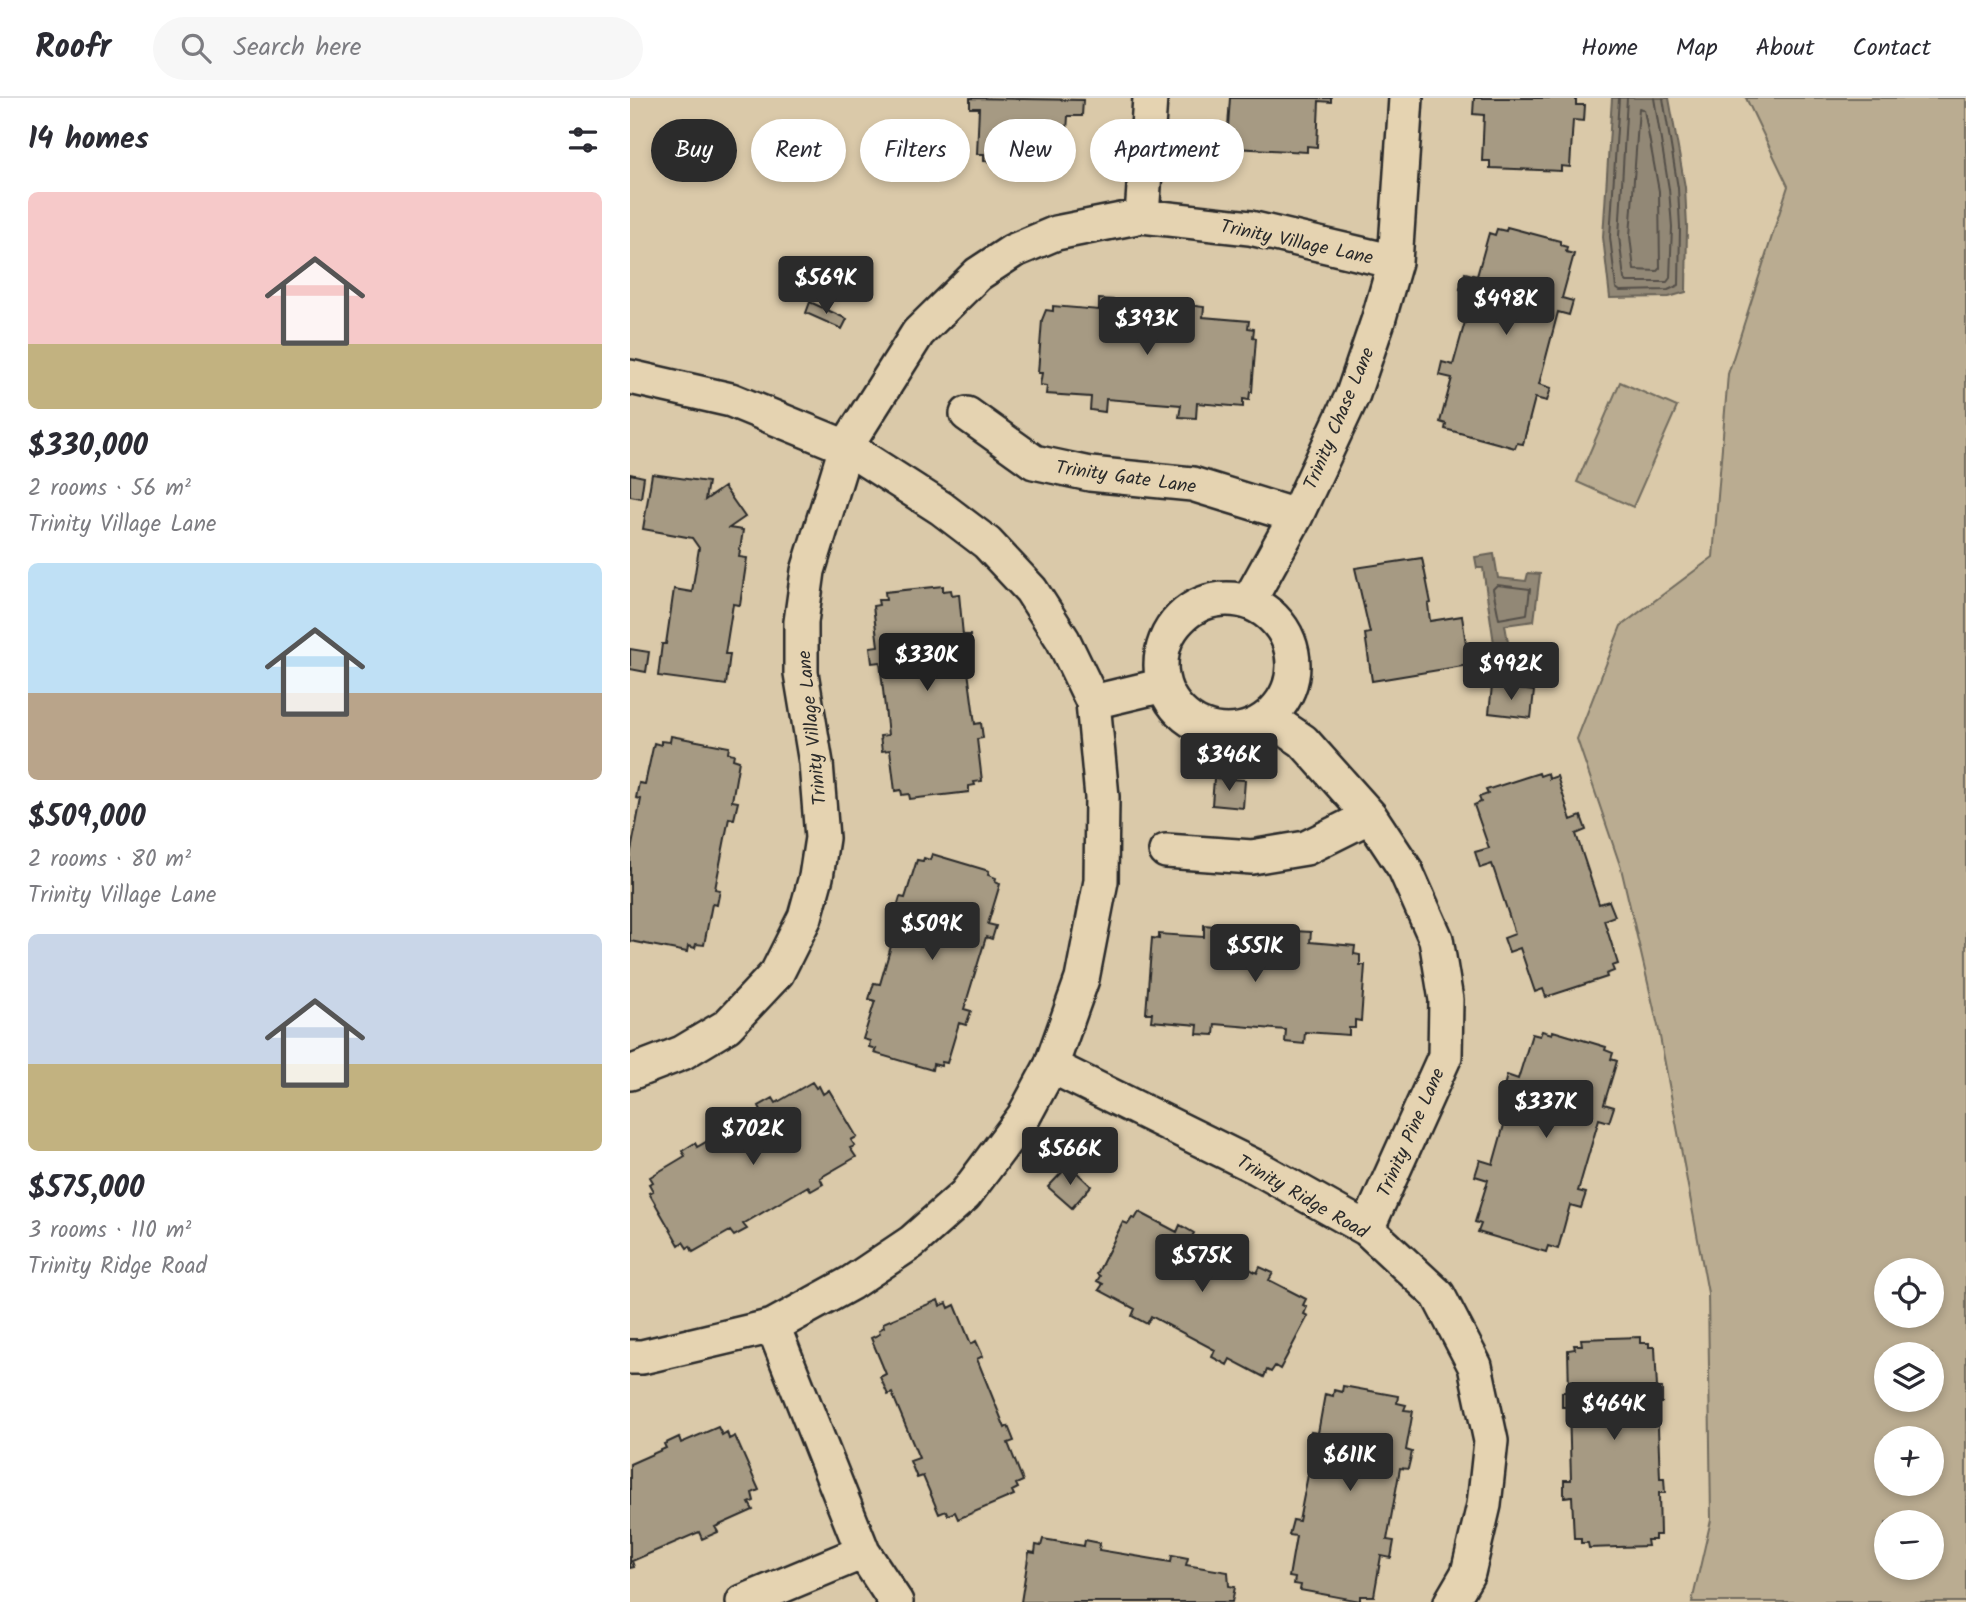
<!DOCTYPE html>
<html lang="en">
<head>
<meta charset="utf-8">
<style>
  body { margin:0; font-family:Kalam,sans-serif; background:#f7f7f7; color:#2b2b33; height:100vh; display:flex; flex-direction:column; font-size:26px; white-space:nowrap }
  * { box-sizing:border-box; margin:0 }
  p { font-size:23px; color:#7c7c81 }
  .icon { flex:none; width:38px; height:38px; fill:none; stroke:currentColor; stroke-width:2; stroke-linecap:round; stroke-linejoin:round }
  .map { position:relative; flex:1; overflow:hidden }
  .side { display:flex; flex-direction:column; background:#fff; width:630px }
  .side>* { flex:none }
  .top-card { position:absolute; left:21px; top:21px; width:665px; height:63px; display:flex; gap:14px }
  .fabs { position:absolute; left:1244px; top:1160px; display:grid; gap:14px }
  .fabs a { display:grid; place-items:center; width:70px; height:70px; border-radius:50%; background:#fff; box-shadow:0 4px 10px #0003; font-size:35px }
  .price { position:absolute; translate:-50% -60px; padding:0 16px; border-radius:7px; background:#2b2b2b; color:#fff; font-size:23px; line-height:46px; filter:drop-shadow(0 2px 4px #0008) }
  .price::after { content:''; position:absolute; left:50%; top:42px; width:21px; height:16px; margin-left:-10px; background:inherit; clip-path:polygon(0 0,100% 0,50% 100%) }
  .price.active { background:#222; color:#fff }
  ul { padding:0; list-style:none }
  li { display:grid; align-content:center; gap:14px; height:371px; padding:0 28px }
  li span { display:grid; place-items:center; height:217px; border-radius:10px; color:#555 }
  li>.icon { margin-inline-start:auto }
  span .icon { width:126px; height:126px; fill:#fffc; stroke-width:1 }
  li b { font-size:30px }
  h2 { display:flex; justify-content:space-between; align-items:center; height:84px; padding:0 28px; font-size:30px }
  .pill { padding:0 24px; border-radius:32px; background:#fff; box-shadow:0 4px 10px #0003; font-size:24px; line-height:63px }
  .pill.active { background:#2b2b2b; color:#fff }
  header { display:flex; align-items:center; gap:42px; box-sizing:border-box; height:98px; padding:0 35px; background:#fff; border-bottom:2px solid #e1e1e2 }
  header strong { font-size:33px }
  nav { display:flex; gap:38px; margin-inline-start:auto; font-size:24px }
  .search { width:490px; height:63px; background:#f7f7f7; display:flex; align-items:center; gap:18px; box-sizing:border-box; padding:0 24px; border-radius:38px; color:#7c7c81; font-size:26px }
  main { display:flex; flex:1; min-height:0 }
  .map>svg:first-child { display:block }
</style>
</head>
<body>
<header>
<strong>Roofr</strong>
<div class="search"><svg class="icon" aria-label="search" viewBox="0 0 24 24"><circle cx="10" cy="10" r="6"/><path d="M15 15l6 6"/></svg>Search here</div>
<nav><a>Home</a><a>Map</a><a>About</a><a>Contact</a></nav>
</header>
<main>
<section class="side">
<h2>14 homes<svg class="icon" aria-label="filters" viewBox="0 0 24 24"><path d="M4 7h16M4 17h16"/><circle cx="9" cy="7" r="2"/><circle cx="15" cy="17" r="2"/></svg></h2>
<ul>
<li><span style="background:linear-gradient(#f6c9c9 70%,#c2b280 0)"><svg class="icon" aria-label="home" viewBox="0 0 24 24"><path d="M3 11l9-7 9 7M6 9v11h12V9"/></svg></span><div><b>$330,000</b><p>2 rooms · 56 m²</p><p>Trinity Village Lane</p></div></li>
<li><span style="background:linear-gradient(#bfe0f5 60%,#b9a48a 0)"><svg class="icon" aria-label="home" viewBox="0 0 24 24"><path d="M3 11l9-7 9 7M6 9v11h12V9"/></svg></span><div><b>$509,000</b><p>2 rooms · 80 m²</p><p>Trinity Village Lane</p></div></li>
<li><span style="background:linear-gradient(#c9d6e8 60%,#c2b280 0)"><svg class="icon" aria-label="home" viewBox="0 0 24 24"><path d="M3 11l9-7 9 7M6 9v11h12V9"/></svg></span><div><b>$575,000</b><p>3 rooms · 110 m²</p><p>Trinity Ridge Road</p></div></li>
</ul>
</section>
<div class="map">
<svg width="1336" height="1504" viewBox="0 0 1336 1504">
  <rect width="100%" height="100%" fill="#dac9a9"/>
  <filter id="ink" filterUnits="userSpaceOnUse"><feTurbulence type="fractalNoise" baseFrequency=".0143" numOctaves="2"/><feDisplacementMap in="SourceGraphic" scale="14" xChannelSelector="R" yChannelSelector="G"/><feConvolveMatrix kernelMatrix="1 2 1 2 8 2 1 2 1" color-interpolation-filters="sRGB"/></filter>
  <g filter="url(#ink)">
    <path fill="#baac91" stroke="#726c5e" stroke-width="2" fill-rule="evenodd" d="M1116 0H1336V1504H1062L1081 1422 1078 1195 1028 928 991 770 947 641 991 528 1083 459 1098 276 1158 88ZM1302 1172V1218H1256V1172ZM1302 1256V1302H1256V1256ZM1256 1340H1302V1386H1256ZM1256 1424H1302V1470H1256Z
      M990 284 1047 309 1003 409 947 384Z"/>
    <path fill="#928876" stroke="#696358" stroke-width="2" d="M982 0H1039L1055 89 1057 129 1056 194 1039 199 980 200 973 139Z
      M864 456 868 480 896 483 898 475 910 476 904 523 875 527 879 550 865 552 853 470H847L845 459Z"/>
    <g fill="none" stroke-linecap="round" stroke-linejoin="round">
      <path stroke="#545049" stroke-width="2" d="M989 0 980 139 986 190 990 193 1038 192 1049 187 1050 129 1048 90 1033 0
        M997 0 989 138 994 181 997 184H1037L1040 180 1042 129 1039 91 1024 0
        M1009 10 1014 12 1029 93 1030 170 1027 173 1004 172 1000 138Z
        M867 487 900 491 897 516 869 521 863 491Z"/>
    </g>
    <path fill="#a69a83" stroke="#2b2b2b" stroke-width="2" d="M340 0 453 2 452 18H438L435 63 427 62V68L354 63V56H347L349 10H340Z
      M600 0H701V4L689 3 687 49 677 48V54L604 50 605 44 597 43Z
      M844 0H946V7H955L954 23 943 22 940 69 931 68V73L860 70V63H852L854 17 843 16Z
      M877 129 930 143V147L937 149 936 154 944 156 932 200 943 203 939 217 928 214 909 286 921 290 917 303 905 300 893 346 887 345 885 350 815 331 816 326 810 324 822 280 809 277 812 264 823 267 843 195 830 191 835 175 847 178 859 135 865 137 867 131 876 133Z
      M469 201 483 202 484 211 557 217 558 207 574 209 573 219 619 223 618 230 624 231 623 239 626 240 622 294H620L619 302 613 301V309L567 305 566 320 549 319 551 307 476 301 475 314 460 312 461 299 416 296 417 288 410 287 412 275H408L412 222 416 212 423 213V208L469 212Z
      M180 204 217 221 212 231 176 215Z
      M0 376 14 379 11 400 0 398Z
      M22 376 78 384 75 402 94 389 115 419 99 430 113 432 109 459 117 460 110 507 103 506 95 556H100L96 587 28 578 32 546H36L44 491 62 494 69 450 62 440 13 431Z
      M792 460 801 505 798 506 800 523 832 518 839 567 742 583 735 536 740 535 725 470Z
      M313 488V493L321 492 322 497 329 496 333 537H340L341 551H335L345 626 351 625 353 640 347 641 352 683 344 684 345 687 339 688V694L280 701 279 696 272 697 271 692 265 693 260 652 252 653 250 638 258 637 250 564 242 565 240 549 248 548 243 508 249 507 248 502H256L255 494Z
      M0 551 19 554 16 574 0 571Z
      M862 588 904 593 901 620 859 615Z
      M41 638 99 649 98 655 104 656 103 661 109 663 102 703 108 704 104 721 99 720 85 791 90 792 87 807 82 806 74 847 66 846 65 850 58 848 57 854 0 843V758L11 701 6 700 9 685 15 686 24 645 31 647V643L40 644Z
      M909 675 910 678 918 675 919 681 927 678 941 722 951 718 956 732 946 736 969 806 979 803 985 818 974 822 988 866 982 868 984 873 976 876 977 879 916 899 913 891 905 894 890 850 879 854 874 840 885 836 862 766 850 770 845 754 859 750 844 707 851 704 849 699 858 696 856 692Z
      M584 680 615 682 613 710 582 707Z
      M302 756 359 773 358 777 366 780 365 784 370 786 358 826 366 828 362 841 356 839 334 911 341 913 336 927 329 925 317 965 312 964 311 968 303 966 302 972 244 955 246 951 239 949 240 943 233 941 245 903 239 901 244 885 250 886 270 817 265 816 270 799 275 800 287 762 293 763 294 760 300 762Z
      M574 827 593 829 592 839 664 844V833L681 834 680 844 725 848 724 856 730 857V867H735L731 923 725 922V930H719V937L675 934 674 946 655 944 656 932 585 926 584 937 567 936 568 927 521 923 522 915H516L522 840 529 841V836L574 839Z
      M912 933 922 936 923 933 976 949 975 952 983 955 981 961 987 963 974 1006 984 1009 979 1024 969 1021 948 1093 956 1095 951 1110 940 1107 928 1151 918 1148 916 1154 848 1134 851 1126 845 1124 858 1082 845 1078 850 1062 863 1066 883 995 873 992 877 977 888 981 902 936 910 938Z
      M182 984 186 990 189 988 193 996 199 992 227 1039 221 1042 225 1048 220 1050 226 1059 190 1080 193 1086 181 1093 178 1088 113 1126 117 1131 104 1138 100 1133 63 1154 60 1148 57 1150 53 1144 49 1147 19 1095 23 1093 19 1086 23 1084 20 1079 55 1058 52 1053 65 1045 67 1049 131 1012 129 1008 143 1000 146 1005Z
      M439 1067 461 1088 442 1110 418 1089Z
      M509 1114 547 1134 550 1127 564 1135 561 1140 627 1175 630 1169 643 1175 639 1182 676 1201 673 1207 677 1209 674 1216 678 1218 650 1271 645 1268 641 1274 637 1272 634 1279 600 1261 597 1267 582 1259 585 1252 521 1218 517 1226 502 1218 505 1211 469 1192 473 1186 467 1183 470 1178 467 1176 493 1124 498 1126 502 1120 505 1121Z
      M308 1202 310 1208 317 1205 319 1210 325 1207 341 1246 346 1243 353 1258 347 1261 375 1330 378 1328 384 1343 378 1345 393 1383 386 1386 388 1390 382 1393 384 1397 328 1421 325 1414 318 1417 316 1413 309 1416 293 1378 287 1380 280 1363 289 1360 262 1295 258 1297 250 1279 256 1276 241 1240 250 1236 249 1232 254 1229 253 1225Z
      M1010 1239V1245H1019V1249H1025L1027 1290H1032V1305H1027L1030 1380H1034L1035 1395H1029L1030 1437H1025V1442H1017L1018 1448 959 1450 958 1445H951V1440H944L942 1398 934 1399V1382H941L939 1309H932V1294H939L938 1252 945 1251 944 1247H952L951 1241Z
      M713 1288 768 1298 767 1305 776 1307 774 1312 783 1313 776 1352 782 1354 778 1371 770 1370 757 1442 764 1443 761 1460 751 1458 744 1498H730V1503L670 1492 671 1487 664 1486 665 1480 659 1479 666 1438 659 1437 663 1422 669 1423 683 1351 678 1350 681 1334 688 1335 695 1296 703 1298 704 1292 712 1294Z
      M88 1329 92 1337 97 1334 99 1341 105 1338 129 1392 122 1395 124 1403 119 1405 123 1412 85 1429 88 1434 72 1441 69 1434 2 1463 4 1469 0 1470V1366L36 1350 34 1346 49 1339 51 1345Z
      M413 1441 454 1448 455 1442 470 1445 469 1452 541 1464 542 1457 558 1460 556 1467 598 1474 599 1488 605 1489 602 1504H391L399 1454 405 1455 406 1447 411 1448Z"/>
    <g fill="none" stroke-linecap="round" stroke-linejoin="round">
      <defs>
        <path id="minor" d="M512 118 520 0
          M0 279 101 302 216 349 311 410 357 445 401 492 433 542 463 604 472 699 471 783 452 881 421 968 394 1018 335 1097 282 1144 221 1185 143 1228 12 1259H0
          M337 316 404 364 460 376 562 386 666 418
          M531 567a66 66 0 1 1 132 0a66 66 0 1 1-132 0Z
          M619 503 666 418 723 296 748 223 765 164 776 0
          M463 604 534 587
          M639 620 673 643 740 718 775 771 806 841 816 902 815 958 737 1131
          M536 753 622 759 676 750 740 718
          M421 968 628 1070 737 1131 808 1197 845 1268 861 1343 854 1407 838 1475 821 1504
          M0 975 52 955 97 928 147 875 175 819 186 779 192 740 186 665 171 575V524L178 473 216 349 288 235 348 176 383 153 426 135 512 118 620 130 765 164
          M143 1228 233 1454 266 1504
          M113 1504 233 1454"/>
      </defs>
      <use href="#minor" stroke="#2b2b2b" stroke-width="38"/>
      <use href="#minor" stroke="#e5d3b1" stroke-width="33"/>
    </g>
  </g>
  <g text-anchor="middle" stroke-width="6" stroke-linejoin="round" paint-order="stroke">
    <g font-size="19" fill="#2b2b2b" stroke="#e5d3b1">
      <text transform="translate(667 143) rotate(12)" y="7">Trinity Village Lane</text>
      <text transform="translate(708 320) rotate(-67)" y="7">Trinity Chase Lane</text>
      <text transform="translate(496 378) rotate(8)" y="7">Trinity Gate Lane</text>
      <text transform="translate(181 630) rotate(-96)" y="7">Trinity Village Lane</text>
      <text transform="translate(780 1034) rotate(-66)" y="7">Trinity Pine Lane</text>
      <text transform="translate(673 1098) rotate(30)" y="7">Trinity Ridge Road</text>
    </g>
  </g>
</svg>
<div class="fabs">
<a><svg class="icon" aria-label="locate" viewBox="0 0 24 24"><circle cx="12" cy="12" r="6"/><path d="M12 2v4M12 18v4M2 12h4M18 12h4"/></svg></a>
<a><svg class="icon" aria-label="layers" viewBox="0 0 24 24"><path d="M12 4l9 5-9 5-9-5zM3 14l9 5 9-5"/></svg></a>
<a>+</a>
<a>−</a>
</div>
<b class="price" style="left:196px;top:218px">$569K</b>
<b class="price" style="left:876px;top:239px">$498K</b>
<b class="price" style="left:517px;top:259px">$393K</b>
<b class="price active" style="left:297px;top:595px">$330K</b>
<b class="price" style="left:881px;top:604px">$992K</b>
<b class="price" style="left:599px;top:695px">$346K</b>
<b class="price" style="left:302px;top:864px">$509K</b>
<b class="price" style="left:625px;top:886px">$551K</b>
<b class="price" style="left:916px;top:1042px">$337K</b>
<b class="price" style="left:123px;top:1069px">$702K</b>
<b class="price" style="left:440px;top:1089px">$566K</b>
<b class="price" style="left:572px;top:1196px">$575K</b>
<b class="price" style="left:984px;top:1344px">$464K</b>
<b class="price" style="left:720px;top:1395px">$611K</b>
<div class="top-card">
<a class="pill active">Buy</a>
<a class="pill">Rent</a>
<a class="pill">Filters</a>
<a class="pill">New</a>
<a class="pill">Apartment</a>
</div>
</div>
</main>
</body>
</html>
